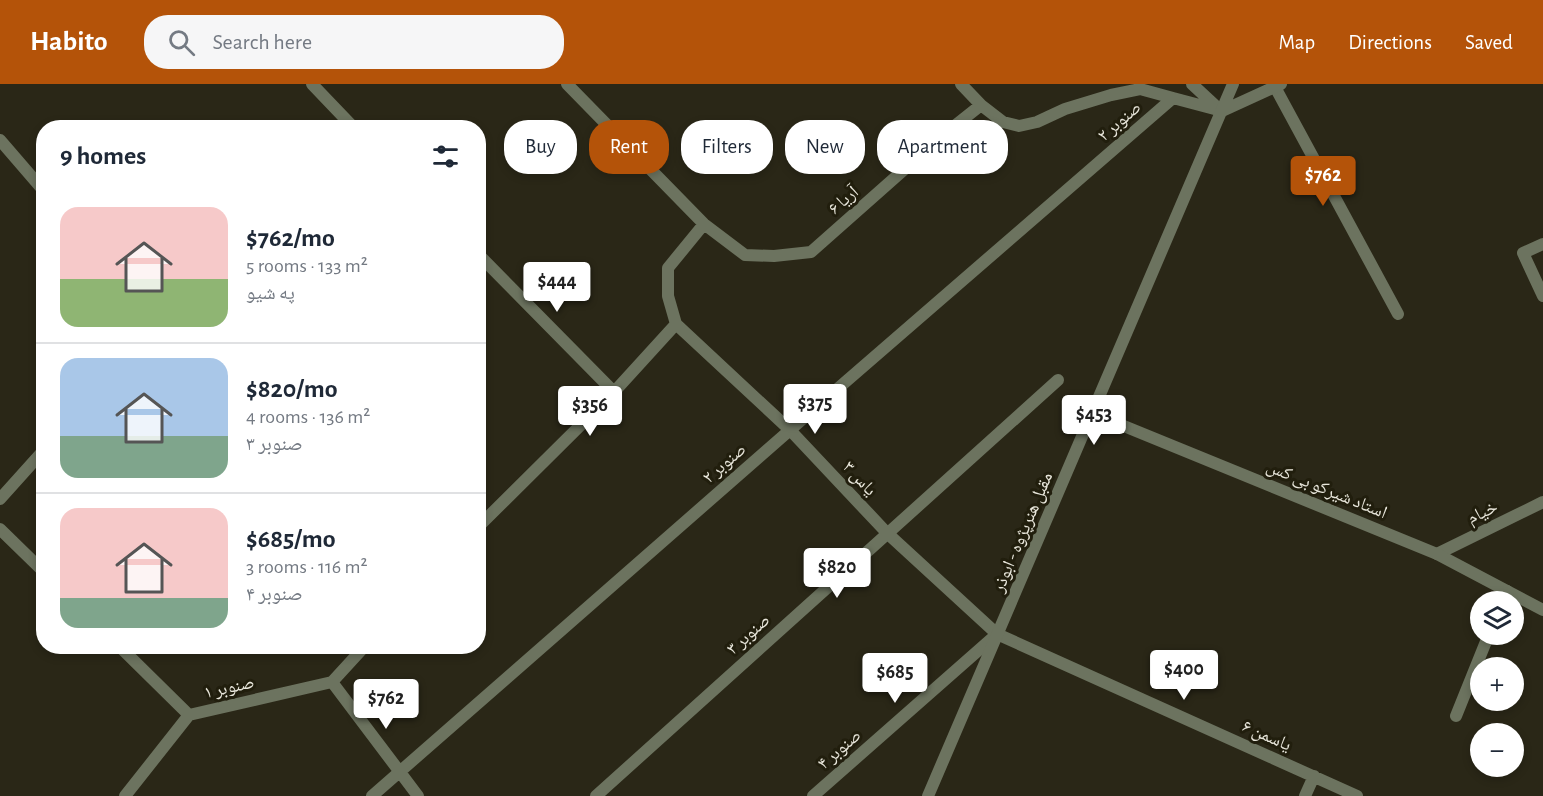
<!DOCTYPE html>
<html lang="en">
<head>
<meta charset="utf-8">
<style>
  body { margin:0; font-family:"Alegreya Sans","Noto Naskh Arabic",sans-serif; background:#f6f6f7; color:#1f2937; height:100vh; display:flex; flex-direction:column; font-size:22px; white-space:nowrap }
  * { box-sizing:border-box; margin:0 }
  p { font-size:20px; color:#747a83 }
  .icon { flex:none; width:33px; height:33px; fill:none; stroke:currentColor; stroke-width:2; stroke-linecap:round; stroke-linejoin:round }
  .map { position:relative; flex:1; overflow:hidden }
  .drawer { position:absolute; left:36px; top:36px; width:450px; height:534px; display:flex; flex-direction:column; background:#fff; border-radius:24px; box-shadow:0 3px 9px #0003 }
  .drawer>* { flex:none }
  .banner { position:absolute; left:504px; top:36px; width:570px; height:54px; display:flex; gap:12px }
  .fabs { position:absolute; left:1470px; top:507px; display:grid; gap:12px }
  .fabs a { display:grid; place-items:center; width:54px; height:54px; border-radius:50%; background:#fff; box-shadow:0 3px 9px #0003; font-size:30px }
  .price { position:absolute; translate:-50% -51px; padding:0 14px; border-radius:6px; background:#fff; color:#222; font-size:20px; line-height:39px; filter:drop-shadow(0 2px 3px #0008) }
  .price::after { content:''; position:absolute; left:50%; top:36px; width:18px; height:14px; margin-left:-9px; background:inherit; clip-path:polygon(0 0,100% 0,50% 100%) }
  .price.current { background:#b45309; color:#fff }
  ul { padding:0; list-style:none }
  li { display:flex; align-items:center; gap:18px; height:150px; padding:0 24px }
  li+li { border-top:2px solid #e0e1e3 }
  li span { display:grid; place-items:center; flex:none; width:168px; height:120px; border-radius:18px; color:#555 }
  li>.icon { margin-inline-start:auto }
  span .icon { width:72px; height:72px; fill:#fffc; stroke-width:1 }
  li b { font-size:26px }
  h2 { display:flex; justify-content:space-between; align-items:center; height:72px; padding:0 24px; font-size:26px }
  .tag { padding:0 21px; border-radius:24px; background:#fff; box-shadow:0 3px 9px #0003; font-size:21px; line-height:54px }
  .tag.current { background:#b45309; color:#fff }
  header { display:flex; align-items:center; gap:36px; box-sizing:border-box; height:84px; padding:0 30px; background:#b45309; color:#fff }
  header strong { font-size:28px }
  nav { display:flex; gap:33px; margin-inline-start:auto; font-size:21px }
  .search { width:420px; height:54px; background:#f6f6f7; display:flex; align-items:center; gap:15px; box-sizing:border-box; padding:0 21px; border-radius:24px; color:#747a83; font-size:22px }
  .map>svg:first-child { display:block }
</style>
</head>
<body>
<header>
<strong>Habito</strong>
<div class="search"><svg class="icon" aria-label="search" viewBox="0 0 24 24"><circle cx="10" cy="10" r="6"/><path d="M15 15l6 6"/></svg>Search here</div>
<nav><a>Map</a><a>Directions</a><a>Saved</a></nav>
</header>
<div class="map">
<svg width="1543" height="712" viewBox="0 0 1543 712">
  <rect width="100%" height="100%" fill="#2a2717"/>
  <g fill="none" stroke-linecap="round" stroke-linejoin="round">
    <path stroke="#6c735f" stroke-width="12" d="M312 0 354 44
      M567 0 704 140 745 171 774 172 811 168 942 52 981 21 1003 38 1019 42 1037 38 1065 25 1111 11 1140 5 1173 14
      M961 0 981 21
      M1192 0 1221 27
      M1275 3 1398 230
      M0 56 44 107
      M704 140 668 184V212L676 240 790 346 887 449 997 550 1357 712
      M1543 160 1523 169 1543 212
      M478 170 614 308
      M0 415 44 366
      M478 443 614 308 676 240
      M0 445 44 488
      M1437 470 1543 418
      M1503 518 1507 507
      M119 562 189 631
      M332 598 418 712
      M1456 632 1489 550
      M125 712 189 631 332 598 365 562
      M372 712 790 346 1173 14 1222 27
      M596 712 1058 296
      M813 712 997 550
      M1305 712 1314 692"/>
    <path stroke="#6c735f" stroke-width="12" d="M1222 27 1281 0
      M1092 329 1437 470 1543 526
      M928 712 1233 0"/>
  </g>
  <g text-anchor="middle" stroke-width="6" stroke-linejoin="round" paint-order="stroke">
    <g font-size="18" fill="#e8e6db" stroke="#211e0d">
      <text transform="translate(1119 37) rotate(-41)" y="6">صنوبر ۲</text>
      <text transform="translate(843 116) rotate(-41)" y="6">آریا ۶</text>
      <text transform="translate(724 379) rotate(-41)" y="6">صنوبر ۲</text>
      <text transform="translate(860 394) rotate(47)" y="6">یاس ۳</text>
      <text transform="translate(1327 405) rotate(22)" y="6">استاد شیرکو بی کس</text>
      <text transform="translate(1482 428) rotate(-26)" y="6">خیام</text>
      <text transform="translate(1022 448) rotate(-67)" y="6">مقبل هنرپژوه - ابوذر</text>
      <text transform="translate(748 550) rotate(-42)" y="6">صنوبر ۳</text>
      <text transform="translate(229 603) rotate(-13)" y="6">صنوبر ۱</text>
      <text transform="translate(1267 651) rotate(24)" y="6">یاسمن ۶</text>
      <text transform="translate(839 665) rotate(-41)" y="6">صنوبر ۴</text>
    </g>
  </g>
</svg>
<div class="fabs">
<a><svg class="icon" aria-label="layers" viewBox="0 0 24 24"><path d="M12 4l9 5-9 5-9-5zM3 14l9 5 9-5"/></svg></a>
<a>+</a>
<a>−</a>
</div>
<b class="price current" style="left:1323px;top:123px">$762</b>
<b class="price" style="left:557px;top:229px">$444</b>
<b class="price" style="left:815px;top:351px">$375</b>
<b class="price" style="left:590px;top:353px">$356</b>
<b class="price" style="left:1094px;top:362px">$453</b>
<b class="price" style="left:837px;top:515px">$820</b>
<b class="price" style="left:1184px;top:617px">$400</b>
<b class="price" style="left:895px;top:620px">$685</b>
<b class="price" style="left:386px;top:646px">$762</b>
<div class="banner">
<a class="tag">Buy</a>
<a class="tag current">Rent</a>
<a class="tag">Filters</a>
<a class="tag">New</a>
<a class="tag">Apartment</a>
</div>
<section class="drawer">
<h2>9 homes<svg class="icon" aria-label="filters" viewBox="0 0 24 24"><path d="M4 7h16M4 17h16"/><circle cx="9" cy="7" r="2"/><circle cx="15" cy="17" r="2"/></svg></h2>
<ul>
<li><span style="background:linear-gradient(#f6c9c9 60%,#8fb573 0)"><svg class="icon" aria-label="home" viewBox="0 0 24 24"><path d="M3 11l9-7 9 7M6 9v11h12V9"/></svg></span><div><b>$762/mo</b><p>5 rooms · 133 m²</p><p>په شیو</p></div></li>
<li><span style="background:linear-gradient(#a9c7e8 65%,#7fa58c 0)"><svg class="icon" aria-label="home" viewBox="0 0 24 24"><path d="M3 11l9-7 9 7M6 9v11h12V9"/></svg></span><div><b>$820/mo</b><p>4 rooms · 136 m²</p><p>صنوبر ۳</p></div></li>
<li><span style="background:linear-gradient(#f6c9c9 75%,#7fa58c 0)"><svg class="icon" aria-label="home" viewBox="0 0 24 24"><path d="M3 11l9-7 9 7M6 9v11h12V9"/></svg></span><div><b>$685/mo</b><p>3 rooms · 116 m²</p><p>صنوبر ۴</p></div></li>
</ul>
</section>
</div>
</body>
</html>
